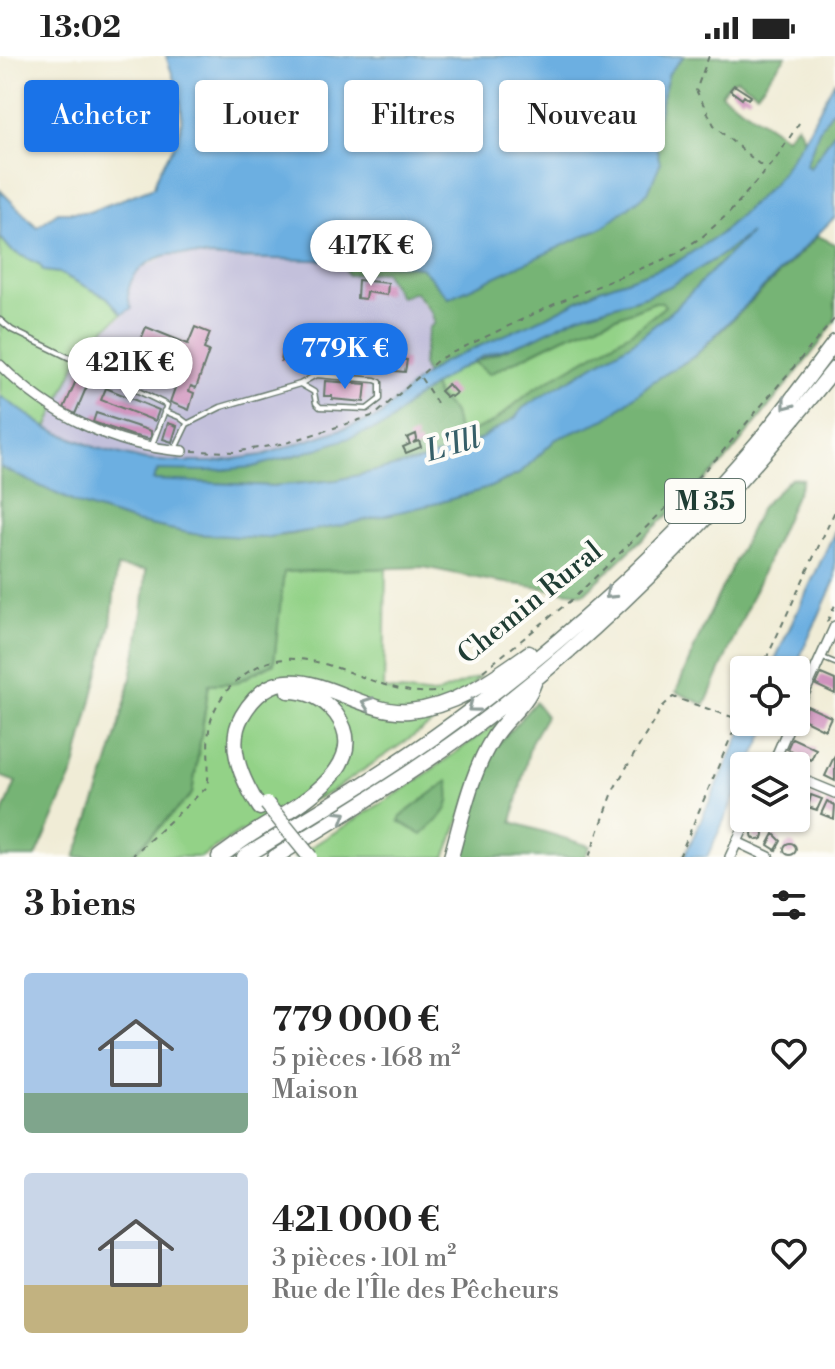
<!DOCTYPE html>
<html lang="fr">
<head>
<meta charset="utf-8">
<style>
  body { margin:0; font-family:"Libre Bodoni",serif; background:#f6f6f6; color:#222; height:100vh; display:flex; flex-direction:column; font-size:30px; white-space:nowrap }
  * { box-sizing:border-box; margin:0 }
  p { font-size:26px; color:#767676 }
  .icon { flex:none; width:44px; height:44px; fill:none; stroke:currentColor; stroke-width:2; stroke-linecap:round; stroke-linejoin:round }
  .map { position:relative; height:801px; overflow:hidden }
  .drawer { display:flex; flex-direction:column; background:#fff; flex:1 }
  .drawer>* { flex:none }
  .hud { position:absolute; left:24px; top:24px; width:788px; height:72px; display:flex; gap:16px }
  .controls { position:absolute; left:730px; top:600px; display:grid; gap:16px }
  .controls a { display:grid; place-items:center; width:80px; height:80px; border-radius:8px; background:#fff; box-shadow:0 2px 6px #0004; font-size:40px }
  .price { position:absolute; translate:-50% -68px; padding:0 18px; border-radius:28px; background:#fff; color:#222; font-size:26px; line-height:52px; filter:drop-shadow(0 2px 4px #0008) }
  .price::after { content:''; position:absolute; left:50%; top:48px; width:24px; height:18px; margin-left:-12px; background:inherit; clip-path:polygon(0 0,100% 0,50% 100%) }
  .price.selected { background:#1a73e8; color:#fff }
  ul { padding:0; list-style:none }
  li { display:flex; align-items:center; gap:24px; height:200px; padding:0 24px }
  li span { display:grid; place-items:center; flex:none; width:224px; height:160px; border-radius:8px; color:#555 }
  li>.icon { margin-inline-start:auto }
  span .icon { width:96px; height:96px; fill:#fffc; stroke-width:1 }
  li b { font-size:34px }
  h2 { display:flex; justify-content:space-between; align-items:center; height:96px; padding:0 24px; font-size:34px }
  .pill { padding:0 28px; border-radius:8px; background:#fff; box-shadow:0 2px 6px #0004; font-size:28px; line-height:72px }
  .pill.selected { background:#1a73e8; color:#fff }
  .status { display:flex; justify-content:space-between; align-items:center; height:56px; padding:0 40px; background:#fff; direction:ltr }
  .status svg { height:22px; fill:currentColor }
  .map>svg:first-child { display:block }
</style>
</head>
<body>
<div class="status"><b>13:02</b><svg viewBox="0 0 49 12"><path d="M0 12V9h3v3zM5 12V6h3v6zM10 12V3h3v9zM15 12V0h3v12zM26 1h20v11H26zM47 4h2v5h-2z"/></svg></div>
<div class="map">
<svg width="835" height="801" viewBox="0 0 835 801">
  <rect width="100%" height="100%" fill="#fdfcf7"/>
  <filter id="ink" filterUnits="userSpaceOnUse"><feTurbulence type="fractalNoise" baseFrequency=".0125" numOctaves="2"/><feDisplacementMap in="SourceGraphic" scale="16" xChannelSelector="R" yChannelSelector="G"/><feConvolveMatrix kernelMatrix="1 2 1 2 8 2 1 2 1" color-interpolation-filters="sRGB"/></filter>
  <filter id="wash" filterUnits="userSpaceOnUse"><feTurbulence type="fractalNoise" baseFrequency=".006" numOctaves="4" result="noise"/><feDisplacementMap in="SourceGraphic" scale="32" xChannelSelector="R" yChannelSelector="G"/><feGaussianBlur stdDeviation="1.8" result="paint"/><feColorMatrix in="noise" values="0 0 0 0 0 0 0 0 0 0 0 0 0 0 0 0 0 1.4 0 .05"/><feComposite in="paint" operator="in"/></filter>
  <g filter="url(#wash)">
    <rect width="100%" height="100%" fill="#f0ecd6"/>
    <path fill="#c3c0db" d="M168 199 341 203 348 219 384 215 399 241 415 236 424 250 431 256 435 267 422 308 426 318 379 361 325 380 248 402 213 406 145 404 97 392 47 372 84 290 132 252 126 238 130 225 142 212Z"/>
    <path fill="#93d287" stroke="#59885e" stroke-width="2" d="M0 181 12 195 39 208 44 215 59 217 107 241 122 258 84 290 47 372 0 340Z
      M655 246H663L665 251 635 274 534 333 493 367 459 380 433 330 455 315 474 306 489 318 564 281Z
      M386 512 384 633 433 639 481 620 436 665 329 737 239 777 201 801H130L192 738 209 628 235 627 274 607 283 516Z
      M498 666 445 801H295L409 730Z"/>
    <path fill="#76b474" stroke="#4a7854" stroke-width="2" d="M684 0H786L757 37 737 23 730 26 721 38 786 81 797 68 804 83 774 127 749 151 720 178 675 207 600 233 548 260 443 306 426 318 422 308 429 272 435 267 431 256 415 236 400 241 384 215 348 219 341 203 421 211 449 242 603 171 660 108 654 80 662 42 669 16Z
      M835 51V75L810 112 806 109 819 74Z
      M751 177 676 251 638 283 547 337 523 352 515 362 475 386 424 404 337 424 273 430 153 424 158 414H225L288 402 387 369 411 345 433 330 436 338 454 357 459 380 492 367 534 333 635 274 665 250 662 246H655L564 281 489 318 474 306 530 284 578 260 646 240 671 229 720 200 745 178Z
      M818 180 835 188V265L818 290 725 405 584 538 492 525 423 511 284 516 274 607 235 627 209 628 192 738 130 801H75C111 709 140 613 146 514L117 511 111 568 74 715 36 801H0V765L16 726 0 720V411L78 448 135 466 194 478 262 482 294 478 438 447 488 432 519 418 556 383 606 363 652 326 694 301Z
      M791 422 803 423 705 649 676 636 704 569 761 451Z
      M535 646 546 660 531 686 512 766 590 790 585 801H457L488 700Z
      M448 725C454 756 442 759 422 779L399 765 401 760Z"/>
    <path fill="#6cafe1" stroke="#46768a" stroke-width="2" fill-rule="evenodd" d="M166 0H684L669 17 662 42 654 80 660 108 648 136 603 171 449 242 421 211C354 204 291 203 223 202 206 201 183 196 167 199 143 205 119 227 132 252L122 258 107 241 59 217 44 215 39 208 12 195 0 181V134L37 171 58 156H89L154 131C157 113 168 102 176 86 190 58 175 28 166 0Z
      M835 24V51L819 74 806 109 810 112 835 75V161L693 301 652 326 606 363 556 383 519 418 488 432 438 447 339 470 262 482 194 478 135 466 78 448 0 411V340L47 372 97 392 145 404 175 406H213L263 399 379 361 416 326 443 306 548 260 600 233 675 207 720 178 774 127 804 83ZM750 177 676 251 638 283 547 337 523 352 515 362 475 386 424 404 337 424 273 430 153 424 158 414 208 415 253 411 317 393 387 369 411 345 455 315 484 300 530 284 578 260 646 240 672 229 720 200Z
      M835 475V524L794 614H770Z
      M746 666H770L749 710H744V721L707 801H684Z"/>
    <g id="blocks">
      <path fill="#d093be" d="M734 29 751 40 748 43 744 40 742 43 730 34Z
        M358 224 388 227 387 239 366 236 365 243 357 242Z
        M146 271 188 288 195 271 210 277 204 293 209 295 196 332 191 330 189 335 194 337 189 354 170 346 186 301 141 283Z
        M283 293 407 304 405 316 281 305Z
        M82 311 93 316 75 358 64 352Z
        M325 325 366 328 364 346 332 343V340H324Z
        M448 328 456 337 451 341 449 339 446 341 440 335Z
        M106 332 159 354 155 365 101 344Z
        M96 357 151 375V381L149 383 131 379 93 366Z
        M168 367 177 370 172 386 163 383Z
        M416 378 417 383 413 387 419 385 421 391 406 397 403 391 410 388 407 382Z
        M821 618 835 624V638L816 629Z
        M807 650 831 661 825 674 801 662Z
        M792 682 816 693 811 704 787 693Z
        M835 699V725L825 720Z
        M811 739 822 743 817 754 808 751Z
        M827 745 835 749 834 763 821 758Z
        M752 778a6 6 0 1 1 12 0a6 6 0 1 1-12 0Z
        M774 778 781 785 776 794 768 789Z
        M784 793a6 6 0 1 1 12 0a6 6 0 1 1-12 0Z"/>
    </g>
  </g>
  <g filter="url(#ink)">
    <use href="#blocks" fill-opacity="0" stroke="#687a6d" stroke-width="2"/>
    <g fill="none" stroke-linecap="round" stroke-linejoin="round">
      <defs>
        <path id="service" d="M0 264 12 274 167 349 152 389
          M164 355 179 361 187 367
          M175 393 187 368 221 351 300 328 314 336 316 347 320 351 367 353 380 343V326L375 324 316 319 300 328
          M823 602 835 607"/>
        <path id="minor" d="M0 309C49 358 113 390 183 395
          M796 656 835 570
          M772 710 791 666
          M796 721 835 737
          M737 786 769 801
          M730 801 748 762"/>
        <path id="trunk" d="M260 752C243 726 225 690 242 660 286 583 352 661 409 655 455 651 492 623 529 597
          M219 801C231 793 242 784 255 776 289 754 376 712 336 658 323 642 308 635 288 635
          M244 801C308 762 373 724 434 681 552 597 663 498 757 387 784 355 809 320 835 286
          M275 801C356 751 438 702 512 642 634 545 738 434 835 312
          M451 801C462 762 471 717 493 682 505 662 526 650 534 627"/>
      </defs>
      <use href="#service" stroke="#687a6d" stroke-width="7"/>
      <use href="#minor" stroke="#687a6d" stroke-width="12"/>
      <use href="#trunk" stroke="#687a6d" stroke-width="17"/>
      <path stroke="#687a6d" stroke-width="2" stroke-dasharray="6 6" stroke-linecap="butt" d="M709 0 696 34 715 71 764 112
        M421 322 437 347
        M192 395 235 396 286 387 375 359 439 303 561 245 672 200 702 181 730 156 777 101 801 64
        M827 566 835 549
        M761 614 835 455
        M483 615 575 541 718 401 835 262
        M131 801 207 731C211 709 205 686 211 664 217 644 230 628 248 616 311 574 376 647 441 635
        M589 801 615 731 662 651 673 641 738 663
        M679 801 744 651"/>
      <use href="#service" stroke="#fff" stroke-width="4"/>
      <use href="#minor" stroke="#fff" stroke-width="9"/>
      <use href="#trunk" stroke="#fff" stroke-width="14"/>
      <defs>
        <path id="trunk-bridge" d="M267 748 310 801"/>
      </defs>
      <use href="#trunk-bridge" stroke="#687a6d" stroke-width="17" stroke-linecap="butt"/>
      <use href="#trunk-bridge" stroke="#fff" stroke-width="14"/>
    </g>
    <defs><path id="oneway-chevron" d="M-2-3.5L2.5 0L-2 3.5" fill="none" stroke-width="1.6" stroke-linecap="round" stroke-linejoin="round" transform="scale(2)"/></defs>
    <g stroke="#8f9e9a">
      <use href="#oneway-chevron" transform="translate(787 348) rotate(128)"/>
      <use href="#oneway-chevron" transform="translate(610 538) rotate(137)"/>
      <use href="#oneway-chevron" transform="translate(367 647) rotate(-160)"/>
      <use href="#oneway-chevron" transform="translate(473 651) rotate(143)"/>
      <use href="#oneway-chevron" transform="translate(341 760) rotate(-32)"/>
    </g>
  </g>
  <g text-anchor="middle" stroke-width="8" stroke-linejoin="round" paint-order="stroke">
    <rect fill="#fdfcf7" stroke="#62766e" stroke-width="2" x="665" y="423" width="80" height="44" rx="6"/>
    <g font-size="26" font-weight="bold" fill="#1f3d34">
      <text x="705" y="454">M 35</text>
    </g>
    <g font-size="28" fill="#1f3d34" stroke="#fdfcf7">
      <text transform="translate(529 546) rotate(-39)" y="10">Chemin Rural</text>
    </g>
    <g font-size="30" font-style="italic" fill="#365f68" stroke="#fdfcf7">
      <text transform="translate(453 388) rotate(-16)" y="10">L'Ill</text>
    </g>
  </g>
</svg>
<div class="controls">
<a><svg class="icon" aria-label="locate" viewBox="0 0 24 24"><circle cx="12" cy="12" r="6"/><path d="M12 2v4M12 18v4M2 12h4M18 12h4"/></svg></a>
<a><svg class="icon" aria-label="layers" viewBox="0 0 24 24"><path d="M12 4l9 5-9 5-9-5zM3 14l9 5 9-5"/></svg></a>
</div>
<b class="price" style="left:371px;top:232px">417K €</b>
<b class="price selected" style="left:345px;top:335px">779K €</b>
<b class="price" style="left:130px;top:349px">421K €</b>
<div class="hud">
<a class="pill selected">Acheter</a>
<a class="pill">Louer</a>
<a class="pill">Filtres</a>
<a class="pill">Nouveau</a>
</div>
</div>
<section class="drawer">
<h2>3 biens<svg class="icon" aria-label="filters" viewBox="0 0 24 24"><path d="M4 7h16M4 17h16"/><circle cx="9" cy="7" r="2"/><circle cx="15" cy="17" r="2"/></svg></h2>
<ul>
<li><span style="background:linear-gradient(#a9c7e8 75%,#7fa58c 0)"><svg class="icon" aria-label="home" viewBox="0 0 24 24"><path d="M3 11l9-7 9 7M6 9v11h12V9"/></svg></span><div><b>779 000 €</b><p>5 pièces · 168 m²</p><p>Maison</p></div><svg class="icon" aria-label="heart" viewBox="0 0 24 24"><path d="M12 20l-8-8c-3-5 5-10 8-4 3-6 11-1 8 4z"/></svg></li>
<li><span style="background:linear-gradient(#c9d6e8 70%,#c2b280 0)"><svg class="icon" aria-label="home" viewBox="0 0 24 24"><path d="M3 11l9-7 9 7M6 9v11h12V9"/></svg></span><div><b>421 000 €</b><p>3 pièces · 101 m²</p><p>Rue de l'Île des Pêcheurs</p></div><svg class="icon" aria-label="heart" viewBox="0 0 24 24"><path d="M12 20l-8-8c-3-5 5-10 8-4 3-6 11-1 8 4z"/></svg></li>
</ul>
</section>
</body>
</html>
